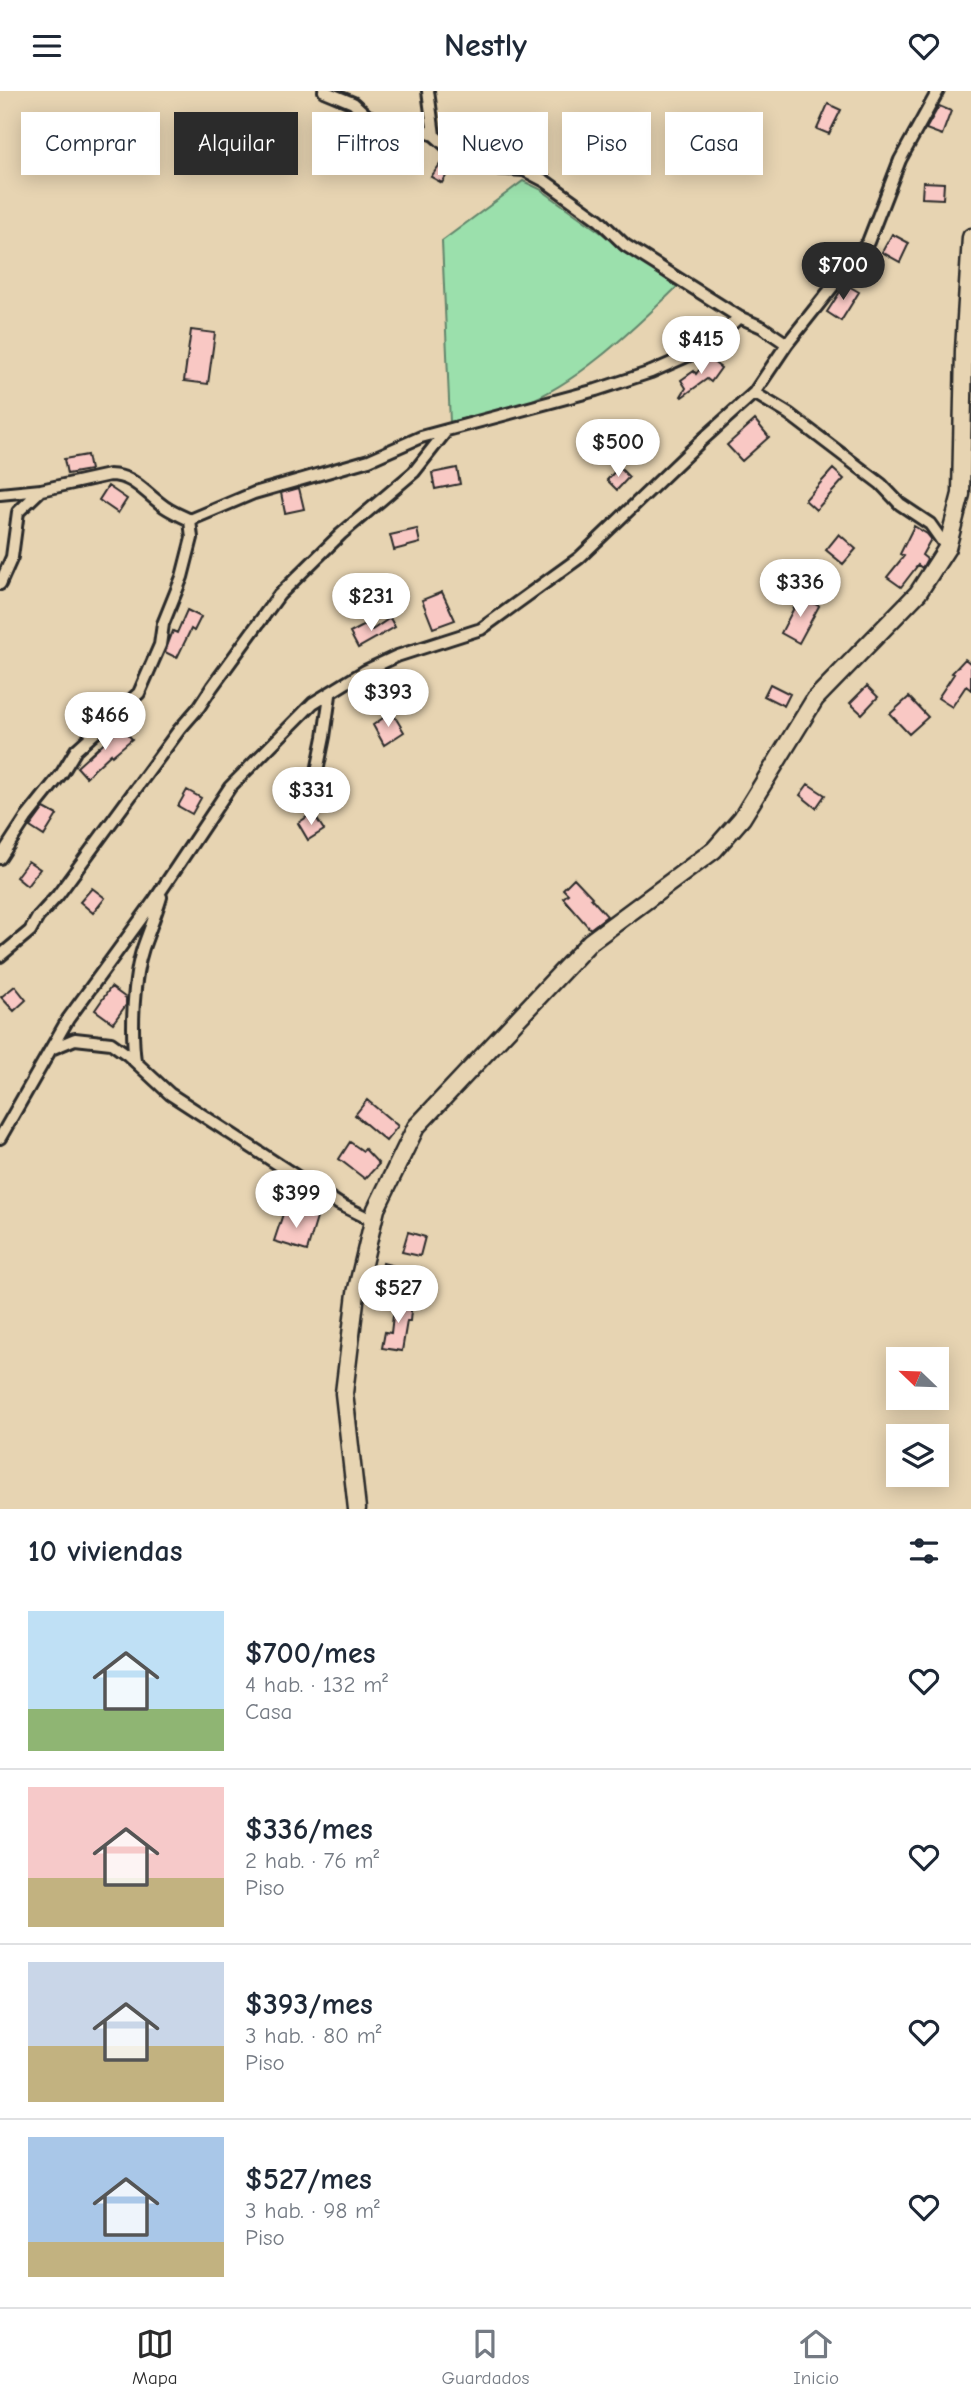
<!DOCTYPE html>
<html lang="es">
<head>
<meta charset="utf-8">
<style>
  body { margin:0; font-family:"Comic Neue",sans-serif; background:#f2f2f3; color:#1f2937; height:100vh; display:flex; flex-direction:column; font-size:26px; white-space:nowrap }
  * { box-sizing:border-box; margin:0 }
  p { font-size:23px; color:#747a83 }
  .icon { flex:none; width:38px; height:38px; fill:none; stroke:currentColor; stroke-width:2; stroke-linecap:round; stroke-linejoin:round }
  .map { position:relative; height:1418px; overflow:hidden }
  .drawer { display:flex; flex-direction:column; background:#fff; flex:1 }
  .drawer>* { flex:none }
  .hud { position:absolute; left:21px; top:21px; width:929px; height:63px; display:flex; gap:14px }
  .needle { width:46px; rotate:293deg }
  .fabs { position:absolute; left:886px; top:1256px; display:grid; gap:14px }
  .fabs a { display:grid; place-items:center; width:63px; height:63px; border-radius:0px; background:#fff; box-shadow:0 4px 18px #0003; font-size:35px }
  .price { position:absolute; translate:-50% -60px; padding:0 16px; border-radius:24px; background:#fff; color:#222; font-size:23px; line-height:46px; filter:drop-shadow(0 2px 4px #0008) }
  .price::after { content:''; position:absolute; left:50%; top:42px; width:21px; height:16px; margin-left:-10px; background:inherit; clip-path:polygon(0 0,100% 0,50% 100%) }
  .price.on { background:#2b2b2b; color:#fff }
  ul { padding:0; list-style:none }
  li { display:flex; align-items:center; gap:21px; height:175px; padding:0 28px }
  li+li { border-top:2px solid #e0e1e3 }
  li span { display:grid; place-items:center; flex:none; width:196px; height:140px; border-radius:0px; color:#555 }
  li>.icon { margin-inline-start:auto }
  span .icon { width:84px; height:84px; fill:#fffc; stroke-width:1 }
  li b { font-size:30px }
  h2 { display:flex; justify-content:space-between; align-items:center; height:84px; padding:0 28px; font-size:30px }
  .chip { padding:0 24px; border-radius:0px; background:#fff; box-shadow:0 4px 18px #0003; font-size:24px; line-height:63px }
  .chip.on { background:#2b2b2b; color:#fff }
  header { display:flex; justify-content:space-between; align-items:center; height:91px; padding:0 28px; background:#fff; font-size:32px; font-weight:700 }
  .dock { display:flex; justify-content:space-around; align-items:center; height:98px; border-top:2px solid #e0e1e3; background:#fff; font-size:19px; color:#747a83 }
  .dock a { display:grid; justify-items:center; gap:4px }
  .dock .on { color:#2b2b2b }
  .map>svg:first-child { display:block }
</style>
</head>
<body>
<header><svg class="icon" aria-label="menu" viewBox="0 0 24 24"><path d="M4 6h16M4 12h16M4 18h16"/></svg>Nestly<svg class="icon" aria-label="heart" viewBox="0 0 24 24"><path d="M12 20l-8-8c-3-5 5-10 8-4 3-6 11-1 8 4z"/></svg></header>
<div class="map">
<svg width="971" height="1418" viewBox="0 0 971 1418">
  <rect width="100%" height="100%" fill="#e7d4b2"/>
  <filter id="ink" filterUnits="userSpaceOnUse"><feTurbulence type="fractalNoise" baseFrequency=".0143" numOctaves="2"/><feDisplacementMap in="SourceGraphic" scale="14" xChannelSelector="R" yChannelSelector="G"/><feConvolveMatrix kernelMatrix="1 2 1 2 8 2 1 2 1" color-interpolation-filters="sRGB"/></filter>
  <g filter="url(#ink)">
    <path fill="#9be0ac" stroke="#63866c" stroke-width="2" d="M523 90 540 98 677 196C634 237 579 292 523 313 500 321 474 325 450 331L442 150Z"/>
    <path fill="#f9c8c4" stroke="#2b2b2b" stroke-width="2" d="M828 13 841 19 829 43 817 38Z
      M939 15 951 20 942 44 926 38Z
      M443 69 452 75 442 92 431 86Z
      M923 91 944 92 943 108 922 107Z
      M892 143 909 152 900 171 882 161Z
      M845 193 859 201 841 230 827 221Z
      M191 239 215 242 208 293 184 290Z
      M708 267 721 277 711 291 707 288 682 306 681 305 686 297 681 289 694 280 696 283Z
      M755 329 769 346 742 370 727 354Z
      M87 364 90 379 67 383 64 368Z
      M619 376 629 386 617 399 607 389Z
      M457 377 460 393 435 398 432 382Z
      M833 378 844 388 816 419 805 409Z
      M108 395 127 408 118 422 99 409Z
      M299 397 304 418 285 422 281 402Z
      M914 435 927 443 931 448 922 464 927 468 922 477 918 474 901 496 887 486 904 465 900 463Z
      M417 438 420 452 394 459 390 444Z
      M839 443 856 458 843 473 826 459Z
      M442 501 455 529 433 537 422 509Z
      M800 505 819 515 799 552 781 542Z
      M187 519 201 526 194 540 191 538 177 567 165 561 173 540 177 542Z
      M390 527 395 536 358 557 350 542 369 532 372 539Z
      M965 568 971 573V599L966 595 952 616 938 607 954 583 952 582Z
      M770 593 790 603 784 615 764 605Z
      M867 595 878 606 862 623 850 612Z
      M909 606 928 626 909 643 890 623Z
      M392 621 404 641 384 654 373 634Z
      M121 636 132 648 112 665 111 663 86 686 77 676Z
      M808 693 825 704 816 717 800 704Z
      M187 699 201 707 192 723 178 715Z
      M44 717 57 724 44 745 30 736Z
      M313 722 324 739 308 749 298 732Z
      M28 770 40 778 27 795 16 786Z
      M574 787 592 806 591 807 607 825 590 838 563 807 568 803 563 798Z
      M92 797 105 807 93 822 80 811Z
      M15 895 26 909 14 920 1 906Z
      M111 896 126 907V914L113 932 95 919Z
      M367 1009 398 1035 386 1050 355 1024Z
      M350 1051 363 1060 365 1058 379 1073 365 1088 339 1068Z
      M285 1117 317 1127 307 1160 274 1150Z
      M408 1141 425 1146 420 1165 402 1161Z
      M383 1172 402 1177 396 1200 377 1195Z
      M395 1207 412 1209 410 1230H407L402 1260 382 1257 385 1241 391 1242Z"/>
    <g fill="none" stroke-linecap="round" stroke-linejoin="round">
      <defs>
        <path id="street" d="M324 0 353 12 366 24 379 30 405 33 434 44
          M428 0 434 44 461 68 477 76 524 79 545 90 599 129 625 154 739 226
          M754 302 789 323 881 393 900 413 930 433 947 457
          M0 403 41 399 109 384C133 384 143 400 161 413 169 420 180 424 190 429
          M0 493 12 466 18 421 41 399
          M312 705 324 646 330 604
          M0 767 26 727 62 682 76 659 139 602 160 554 163 533 182 486 192 447 190 429 254 402 369 369 421 346 596 299 651 281 694 262 720 244 739 226 762 236 787 253
          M0 865 30 840 38 826 58 804 179 639 199 616 212 596 279 504 341 443 414 381 447 339
          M51 958 75 948 111 952 128 964 170 1003 339 1113 374 1130
          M135 970C131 939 133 887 143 857 149 840 156 823 161 806
          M0 1047 68 928 154 810 230 696 313 612 365 580 397 565 481 538 579 467 702 349 754 302 787 253 868 151 900 69 938 0"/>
        <path id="secondary" d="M357 1418 344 1302 356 1202 376 1118 416 1036 590 851 714 759 742 727 815 608 918 502 947 457 961 403 964 259 971 146"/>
      </defs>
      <use href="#street" stroke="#2b2b2b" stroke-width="16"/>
      <use href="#secondary" stroke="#2b2b2b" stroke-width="21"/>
      <use href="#street" stroke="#e7d4b2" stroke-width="10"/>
      <use href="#secondary" stroke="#e7d4b2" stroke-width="16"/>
    </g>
  </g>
</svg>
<div class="fabs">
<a><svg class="needle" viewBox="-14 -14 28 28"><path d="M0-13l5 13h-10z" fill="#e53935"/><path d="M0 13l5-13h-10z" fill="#747a83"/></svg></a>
<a><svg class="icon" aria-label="layers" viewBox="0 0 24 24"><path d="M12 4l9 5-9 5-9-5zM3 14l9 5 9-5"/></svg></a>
</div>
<b class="price on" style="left:843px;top:211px">$700</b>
<b class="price" style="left:701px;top:285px">$415</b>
<b class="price" style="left:618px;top:388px">$500</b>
<b class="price" style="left:800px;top:528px">$336</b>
<b class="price" style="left:371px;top:542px">$231</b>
<b class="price" style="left:388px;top:638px">$393</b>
<b class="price" style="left:105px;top:661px">$466</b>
<b class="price" style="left:311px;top:736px">$331</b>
<b class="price" style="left:296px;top:1139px">$399</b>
<b class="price" style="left:398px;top:1234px">$527</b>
<div class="hud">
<a class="chip">Comprar</a>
<a class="chip on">Alquilar</a>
<a class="chip">Filtros</a>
<a class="chip">Nuevo</a>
<a class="chip">Piso</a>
<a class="chip">Casa</a>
</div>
</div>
<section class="drawer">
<h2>10 viviendas<svg class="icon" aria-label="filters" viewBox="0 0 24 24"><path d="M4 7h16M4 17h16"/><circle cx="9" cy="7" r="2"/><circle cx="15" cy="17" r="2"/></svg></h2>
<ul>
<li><span style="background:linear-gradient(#bfe0f5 70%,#8fb573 0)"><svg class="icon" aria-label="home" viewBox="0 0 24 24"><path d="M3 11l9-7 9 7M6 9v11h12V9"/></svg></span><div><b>$700/mes</b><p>4 hab. · 132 m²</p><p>Casa</p></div><svg class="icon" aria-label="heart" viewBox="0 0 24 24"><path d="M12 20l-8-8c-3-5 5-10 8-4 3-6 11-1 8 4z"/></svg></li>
<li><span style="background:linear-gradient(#f6c9c9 65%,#c2b280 0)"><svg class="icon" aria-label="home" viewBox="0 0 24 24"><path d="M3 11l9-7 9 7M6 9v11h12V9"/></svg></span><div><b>$336/mes</b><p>2 hab. · 76 m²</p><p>Piso</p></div><svg class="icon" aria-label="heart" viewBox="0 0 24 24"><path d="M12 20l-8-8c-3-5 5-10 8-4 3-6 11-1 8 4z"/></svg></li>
<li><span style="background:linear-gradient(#c9d6e8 60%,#c2b280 0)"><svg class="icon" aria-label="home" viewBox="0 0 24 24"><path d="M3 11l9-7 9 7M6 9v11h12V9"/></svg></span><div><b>$393/mes</b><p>3 hab. · 80 m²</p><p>Piso</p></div><svg class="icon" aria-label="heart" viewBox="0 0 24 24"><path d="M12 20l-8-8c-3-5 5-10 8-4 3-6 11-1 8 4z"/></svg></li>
<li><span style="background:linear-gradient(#a9c7e8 75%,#c2b280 0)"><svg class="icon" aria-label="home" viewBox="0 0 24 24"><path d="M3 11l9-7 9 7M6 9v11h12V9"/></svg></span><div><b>$527/mes</b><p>3 hab. · 98 m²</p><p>Piso</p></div><svg class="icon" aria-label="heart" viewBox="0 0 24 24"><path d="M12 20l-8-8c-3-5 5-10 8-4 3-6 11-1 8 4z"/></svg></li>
</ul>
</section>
<nav class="dock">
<a class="on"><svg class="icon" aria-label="map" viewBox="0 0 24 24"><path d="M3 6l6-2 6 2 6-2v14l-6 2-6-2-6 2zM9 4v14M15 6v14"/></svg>Mapa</a>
<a><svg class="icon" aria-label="saved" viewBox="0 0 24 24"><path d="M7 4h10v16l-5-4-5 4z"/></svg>Guardados</a>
<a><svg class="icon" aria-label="home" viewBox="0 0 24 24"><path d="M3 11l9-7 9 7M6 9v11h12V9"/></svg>Inicio</a>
</nav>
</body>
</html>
